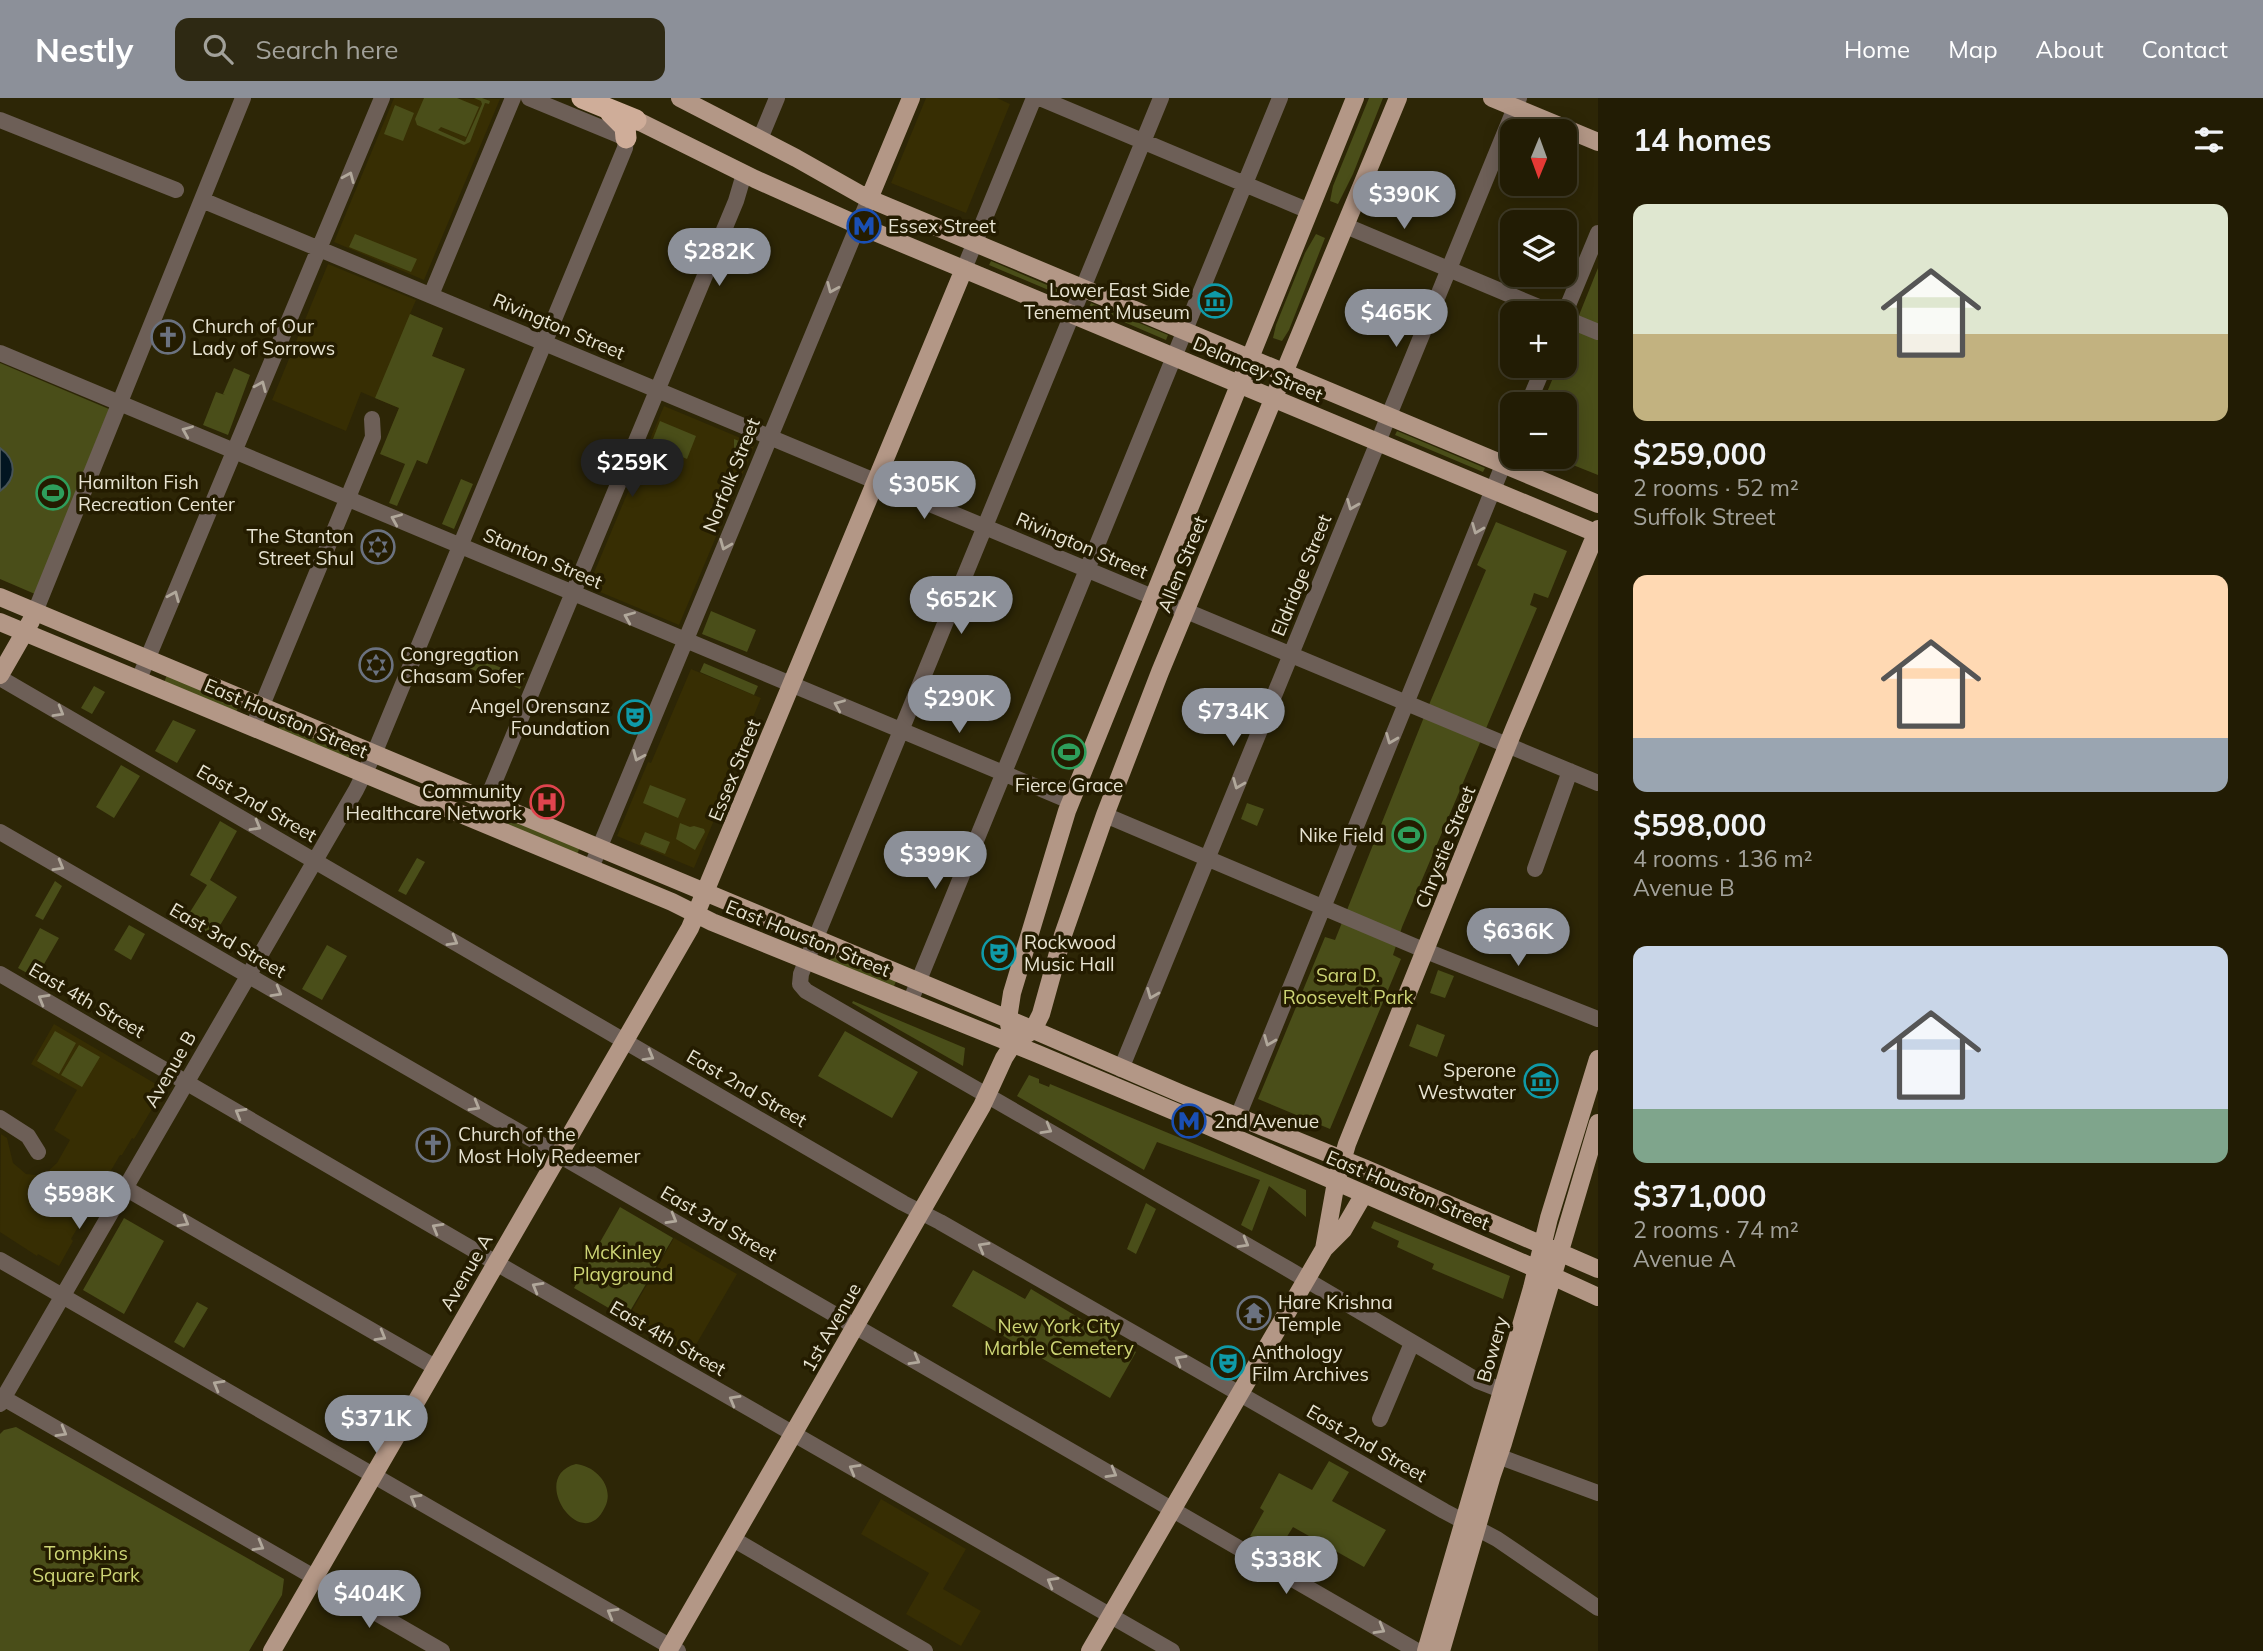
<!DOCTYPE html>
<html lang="en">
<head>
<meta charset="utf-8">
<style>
  body { margin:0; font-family:Mulish,sans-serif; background:#2e2913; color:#f1f3f6; height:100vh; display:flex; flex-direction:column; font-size:26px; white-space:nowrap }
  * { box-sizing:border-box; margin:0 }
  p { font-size:23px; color:#a2a19a }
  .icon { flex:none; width:38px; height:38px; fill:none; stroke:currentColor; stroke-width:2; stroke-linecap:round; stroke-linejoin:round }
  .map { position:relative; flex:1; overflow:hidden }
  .panel { display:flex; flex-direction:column; background:#221c04; width:665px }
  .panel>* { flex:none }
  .needle { width:46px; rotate:181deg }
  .fabs { position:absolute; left:1500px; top:21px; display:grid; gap:14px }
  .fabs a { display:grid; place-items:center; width:77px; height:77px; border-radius:14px; background:#221c04; box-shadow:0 4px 18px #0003,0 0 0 2px #3f3a26; font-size:35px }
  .price { position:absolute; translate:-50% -60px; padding:0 16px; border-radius:24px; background:#8c9099; color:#fff; font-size:23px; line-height:46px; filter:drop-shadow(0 2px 4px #0008) }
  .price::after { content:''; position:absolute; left:50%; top:42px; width:21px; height:16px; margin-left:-10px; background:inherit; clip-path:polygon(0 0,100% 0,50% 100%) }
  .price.selected { background:#222; color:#fff }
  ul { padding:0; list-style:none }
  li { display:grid; align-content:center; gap:14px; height:371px; padding:0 35px }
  li span { display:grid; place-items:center; height:217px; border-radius:14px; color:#555 }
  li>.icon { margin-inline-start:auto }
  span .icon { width:126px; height:126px; fill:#fffc; stroke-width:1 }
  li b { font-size:30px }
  h2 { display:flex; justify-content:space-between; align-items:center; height:84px; padding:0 35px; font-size:30px }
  header { display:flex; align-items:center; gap:42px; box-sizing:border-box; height:98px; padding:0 35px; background:#8c9099; color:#fff }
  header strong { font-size:33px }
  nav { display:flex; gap:38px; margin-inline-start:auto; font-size:24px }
  .search { width:490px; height:63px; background:#2e2913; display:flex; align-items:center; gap:18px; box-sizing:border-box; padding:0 24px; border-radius:14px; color:#a2a19a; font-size:26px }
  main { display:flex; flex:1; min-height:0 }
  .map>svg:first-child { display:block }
</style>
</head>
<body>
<header>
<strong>Nestly</strong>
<div class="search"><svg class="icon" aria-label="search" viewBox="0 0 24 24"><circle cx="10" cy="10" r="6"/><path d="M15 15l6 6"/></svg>Search here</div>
<nav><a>Home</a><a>Map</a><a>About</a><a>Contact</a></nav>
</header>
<main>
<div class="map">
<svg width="1598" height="1553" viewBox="0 0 1598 1553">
  <rect width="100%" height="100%" fill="#2d2606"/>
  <path fill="#372e03" d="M394 0 500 1 424 182 334 144Z
    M926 0H997L1010 6 966 115 891 85Z
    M328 166 416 202 410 216 443 230 432 258 465 271 427 366 384 348 399 310 375 300 361 294 346 333 272 302Z
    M664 308 755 346 679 527 588 489Z
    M691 571 761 600 722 694 725 696 694 770 617 738 648 664 651 665Z
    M54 926 161 989 160 992 162 994 134 1041 132 1040 122 1057H120L71 1141 73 1143 59 1168 38 1156 37 1158 0 1134 1 1036 7 1040 13 1065 26 1076 36 1077 46 1075 57 1065 70 1042 54 1032 77 992 31 966Z
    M674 1140 737 1176 690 1257 627 1221Z
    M881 1401 966 1451 943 1491 981 1513 961 1548 906 1516 929 1475 861 1436Z"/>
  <path fill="#4a4e19" d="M424 0H457L479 9 466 39 441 29 438 32 465 44 482 6 481 3 474 0H482L490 3 489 6 485 5 470 44 464 47 417 27 415 21Z
    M1369 0H1383L1353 76 1338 106 1330 103 1333 88Z
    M395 7 414 15 403 43 384 36Z
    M355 136 417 161 411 174 349 149Z
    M1316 136 1325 140 1289 232 1282 243 1273 240 1276 227 1305 155Z
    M991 163 1066 195 1065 199 989 167Z
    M1598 170V377L1553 359H1564V306H1542L1558 268H1564L1565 252Z
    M1091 205 1168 237 1166 242 1089 209Z
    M410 216 443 230 432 258 465 271 427 366 417 362 397 408 389 405 405 366 380 356 399 310 375 300Z
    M0 265 109 311 35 496 0 481Z
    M234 270 250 277 228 337 203 327 216 294 225 297 223 296Z
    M660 323 696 338 687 361 651 346Z
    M1397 333 1485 370 1483 374 1395 337Z
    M734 341 752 348 743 371 736 364 739 354 734 350Z
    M461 381 473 386 454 431 442 426Z
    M1496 424 1567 453 1548 500 1534 495 1530 507 1537 510 1402 829 1393 857 1401 861 1330 1031 1258 1001 1325 839 1335 842 1428 609 1486 472 1477 467Z
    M711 513 756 532 747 554 702 536Z
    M457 551 525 580 520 591 452 563Z
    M704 565 758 588 754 597 700 574Z
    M167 577 239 607 235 617 163 587Z
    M94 588 105 594 92 616 81 610Z
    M173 622 196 632 177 665 155 653Z
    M281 625 351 654 347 664 277 634Z
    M121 667 140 678 114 720 96 709Z
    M650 687 686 701 678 720 643 705Z
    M1247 705 1264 711 1257 728 1241 721Z
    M503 718 580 749 576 759 499 728Z
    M220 723 237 733 210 782 237 799 213 839 185 822 207 787 190 777Z
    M680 725 690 729 694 728 704 731 705 734 695 752 676 741Z
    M645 734 670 744 665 756 640 746Z
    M417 760 425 764 406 797 398 793Z
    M55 783 62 788 43 822 35 818Z
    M129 827 145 836 131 862 114 852Z
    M40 830 59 840 36 880 18 870Z
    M327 847 347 858 322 902 302 891Z
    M833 856 896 883 893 891 829 864Z
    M1438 872 1454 878 1445 900 1430 895Z
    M853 903 965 950 963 968 852 905Z
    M1417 926 1445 937 1437 959 1409 948Z
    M55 933 76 945 59 976 37 963Z
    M845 933 918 974 892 1020 818 978Z
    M79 947 100 959 82 989 61 977Z
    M1029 977 1039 981V985L1049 989 1050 986 1306 1092V1119L1269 1088 1252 1133 1241 1127 1260 1082 1157 1044 1144 1072 1017 998Z
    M53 1073 67 1081 57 1098 43 1090Z
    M1146 1105 1156 1111 1136 1156 1127 1151Z
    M620 1109 673 1140 626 1220 574 1190Z
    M124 1120 164 1143 124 1216 83 1192Z
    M1374 1123 1510 1178 1503 1201 1432 1171 1434 1166 1397 1149 1399 1143 1371 1130Z
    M973 1172 1025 1201 1031 1191 1136 1254 1110 1300 952 1208Z
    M197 1204 208 1210 184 1250 174 1244Z
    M16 1329 284 1481 282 1497 249 1553H0V1336L4 1332Z
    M1329 1363 1349 1374 1332 1403 1386 1432 1364 1469 1293 1429 1278 1453 1250 1438 1264 1413 1260 1410 1279 1375 1312 1392Z
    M576 1366C596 1368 615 1389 605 1409 582 1459 527 1378 576 1366Z"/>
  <path fill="#021521" stroke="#475356" stroke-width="2" d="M0 350C17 362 17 381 0 393Z"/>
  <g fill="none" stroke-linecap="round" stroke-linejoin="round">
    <path stroke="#6d5f57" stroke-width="16" d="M1040 0 1309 113
      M1161 0 801 876 800 886 806 893 1288 1171 1478 1283 1514 1297
      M0 22 176 92
      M760 41 777 0
      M202 102 1598 685
      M1346 128 1553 215
      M964 171 1034 0
      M431 197 513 0
      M1564 217 1598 135
      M1564 220 1598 234
      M0 255 1070 703
      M1528 306 1544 268
      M35 514 243 0
      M0 580 903 1105 940 1124 1444 1413 1497 1441 1598 1510
      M139 581 382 0
      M253 629 373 339 372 321
      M1105 717 1426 853 1598 921
      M478 723 736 103 744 76
      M0 734 1417 1553
      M591 770 869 101
      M1535 771 1570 673
      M0 876 510 1173 1172 1553
      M910 904 1280 0
      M1121 971 1519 0
      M0 1020 28 1038 38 1054
      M1230 1038 1512 345
      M125 1090 435 1269
      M0 1162 678 1553
      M0 1298 442 1553
      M0 1306 356 692 374 656 625 50 626 40 529 0
      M1380 1321 1412 1245
      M1487 1354 1598 1395
      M733 1441 925 1553"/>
    <path stroke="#b39786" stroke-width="18" d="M680 0 796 60 865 99 1598 406
      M1492 0 1598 44
      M636 22 755 81 858 127 1598 436
      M869 101 911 0
      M0 499 1008 921 1182 996 1364 1070 1598 1171
      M0 524 672 804 712 824 1038 956 1176 1014 1537 1171 1598 1199
      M0 577 31 523
      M1024 938 1033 932 1041 916 1063 837 1105 717 1160 574 1398 0
      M1324 1151 1343 1132 1364 1096
      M272 1553 690 830 964 171
      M668 1553 982 1008 1004 960 1013 946 1008 921 1012 895 1067 713 1355 0
      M1090 1553 1324 1151 1336 1084 1347 1046 1514 631 1598 431
      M1426 1553 1532 1190 1549 1120 1598 961
      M1441 1553 1492 1377 1503 1345 1598 1025"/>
    <path stroke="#cfad99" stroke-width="21" d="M582 0 636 22
      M610 14 625 29 626 40"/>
  </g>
  <defs><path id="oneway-chevron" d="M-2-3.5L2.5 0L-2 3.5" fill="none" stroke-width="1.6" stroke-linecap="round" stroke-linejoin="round" transform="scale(1.75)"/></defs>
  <g stroke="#b1a89b">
    <use href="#oneway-chevron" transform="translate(349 79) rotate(-67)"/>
    <use href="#oneway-chevron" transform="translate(832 190) rotate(113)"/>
    <use href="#oneway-chevron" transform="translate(261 288) rotate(-67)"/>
    <use href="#oneway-chevron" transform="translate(187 333) rotate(-157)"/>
    <use href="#oneway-chevron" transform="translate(1352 407) rotate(112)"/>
    <use href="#oneway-chevron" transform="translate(396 421) rotate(-157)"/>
    <use href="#oneway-chevron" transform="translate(1477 431) rotate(112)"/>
    <use href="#oneway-chevron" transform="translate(725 447) rotate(112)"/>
    <use href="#oneway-chevron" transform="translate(174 498) rotate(-67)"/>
    <use href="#oneway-chevron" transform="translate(629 519) rotate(-157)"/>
    <use href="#oneway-chevron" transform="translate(839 607) rotate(-157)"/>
    <use href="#oneway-chevron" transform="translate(59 614) rotate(30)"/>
    <use href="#oneway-chevron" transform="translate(1391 641) rotate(112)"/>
    <use href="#oneway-chevron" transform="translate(638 658) rotate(113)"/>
    <use href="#oneway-chevron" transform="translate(1238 686) rotate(112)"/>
    <use href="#oneway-chevron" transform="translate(256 728) rotate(30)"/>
    <use href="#oneway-chevron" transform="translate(59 768) rotate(30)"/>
    <use href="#oneway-chevron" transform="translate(453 843) rotate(30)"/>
    <use href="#oneway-chevron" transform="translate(277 894) rotate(30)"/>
    <use href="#oneway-chevron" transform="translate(1152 896) rotate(112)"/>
    <use href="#oneway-chevron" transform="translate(43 901) rotate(-150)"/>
    <use href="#oneway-chevron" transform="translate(1269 943) rotate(112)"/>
    <use href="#oneway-chevron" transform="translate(649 958) rotate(30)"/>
    <use href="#oneway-chevron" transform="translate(475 1008) rotate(30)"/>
    <use href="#oneway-chevron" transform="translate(240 1015) rotate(-150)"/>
    <use href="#oneway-chevron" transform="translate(1047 1031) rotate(30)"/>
    <use href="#oneway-chevron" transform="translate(672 1121) rotate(30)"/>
    <use href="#oneway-chevron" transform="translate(184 1124) rotate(30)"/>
    <use href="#oneway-chevron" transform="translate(437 1130) rotate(-150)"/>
    <use href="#oneway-chevron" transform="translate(1244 1145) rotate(30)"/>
    <use href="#oneway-chevron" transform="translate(983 1149) rotate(-150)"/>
    <use href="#oneway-chevron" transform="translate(537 1189) rotate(-150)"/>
    <use href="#oneway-chevron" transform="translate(381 1238) rotate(30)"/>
    <use href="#oneway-chevron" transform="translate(915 1262) rotate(30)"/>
    <use href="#oneway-chevron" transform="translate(1180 1262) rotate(-150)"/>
    <use href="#oneway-chevron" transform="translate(218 1287) rotate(-150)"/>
    <use href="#oneway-chevron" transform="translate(734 1302) rotate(-150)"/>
    <use href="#oneway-chevron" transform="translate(62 1334) rotate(30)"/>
    <use href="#oneway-chevron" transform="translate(854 1371) rotate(-150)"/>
    <use href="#oneway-chevron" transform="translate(1112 1375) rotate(30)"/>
    <use href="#oneway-chevron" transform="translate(415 1401) rotate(-150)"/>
    <use href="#oneway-chevron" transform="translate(259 1448) rotate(30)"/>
    <use href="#oneway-chevron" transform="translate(1052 1484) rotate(-150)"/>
    <use href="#oneway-chevron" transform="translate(612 1515) rotate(-150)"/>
    <use href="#oneway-chevron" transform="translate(1380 1531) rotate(30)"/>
  </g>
  <defs>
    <symbol id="metro-ring" viewBox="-11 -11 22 22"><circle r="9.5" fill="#241c00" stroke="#1a4fb4" stroke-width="1.5"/><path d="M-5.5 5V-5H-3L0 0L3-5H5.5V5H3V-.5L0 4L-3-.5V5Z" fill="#1a4fb4"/></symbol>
    <symbol id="museum-ring" viewBox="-11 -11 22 22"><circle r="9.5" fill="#241c00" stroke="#0f9aa8" stroke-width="1.5"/><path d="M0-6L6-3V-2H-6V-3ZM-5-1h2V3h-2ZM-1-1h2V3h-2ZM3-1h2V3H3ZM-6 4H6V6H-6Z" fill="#0f9aa8"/></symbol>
    <symbol id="church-ring" viewBox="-11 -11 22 22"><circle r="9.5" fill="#241c00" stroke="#6b7280" stroke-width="1.5"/><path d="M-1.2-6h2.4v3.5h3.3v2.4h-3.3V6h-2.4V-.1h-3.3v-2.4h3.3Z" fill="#6b7280"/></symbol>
    <symbol id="stadium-ring" viewBox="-11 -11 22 22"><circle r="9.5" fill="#241c00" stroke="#2e9e5b" stroke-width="1.5"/><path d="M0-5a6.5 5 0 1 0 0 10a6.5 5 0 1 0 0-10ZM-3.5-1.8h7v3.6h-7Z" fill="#2e9e5b"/></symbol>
    <symbol id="synagogue-ring" viewBox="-11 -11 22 22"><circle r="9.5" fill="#241c00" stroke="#6b7280" stroke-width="1.5"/><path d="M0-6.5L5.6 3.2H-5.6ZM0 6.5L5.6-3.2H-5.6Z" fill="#6b7280"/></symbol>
    <symbol id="theatre-ring" viewBox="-11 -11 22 22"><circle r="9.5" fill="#241c00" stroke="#0f9aa8" stroke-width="1.5"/><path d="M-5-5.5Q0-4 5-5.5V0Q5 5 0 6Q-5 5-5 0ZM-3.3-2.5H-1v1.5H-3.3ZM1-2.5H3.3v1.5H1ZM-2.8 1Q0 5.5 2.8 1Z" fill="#0f9aa8"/></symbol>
    <symbol id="hospital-ring" viewBox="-11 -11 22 22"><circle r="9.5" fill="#241c00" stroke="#e0444e" stroke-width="1.5"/><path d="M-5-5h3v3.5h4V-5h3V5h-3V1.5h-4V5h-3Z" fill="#e0444e"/></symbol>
    <symbol id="temple-ring" viewBox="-11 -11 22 22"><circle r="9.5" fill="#241c00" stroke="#6b7280" stroke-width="1.5"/><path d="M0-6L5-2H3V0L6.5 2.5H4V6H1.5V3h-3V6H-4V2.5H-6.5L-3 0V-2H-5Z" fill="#6b7280"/></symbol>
  </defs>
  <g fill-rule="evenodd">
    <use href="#metro-ring" x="845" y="109" width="38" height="38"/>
    <use href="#museum-ring" x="1196" y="184" width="38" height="38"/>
    <use href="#church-ring" x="149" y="220" width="38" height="38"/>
    <use href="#stadium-ring" x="34" y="376" width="38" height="38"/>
    <use href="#synagogue-ring" x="359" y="430" width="38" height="38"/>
    <use href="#synagogue-ring" x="357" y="548" width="38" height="38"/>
    <use href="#theatre-ring" x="616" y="600" width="38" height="38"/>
    <use href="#stadium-ring" x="1050" y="635" width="38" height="38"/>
    <use href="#hospital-ring" x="528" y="685" width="38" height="38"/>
    <use href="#stadium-ring" x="1390" y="718" width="38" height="38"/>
    <use href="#theatre-ring" x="980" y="836" width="38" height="38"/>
    <use href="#museum-ring" x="1522" y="964" width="38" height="38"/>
    <use href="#metro-ring" x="1170" y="1004" width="38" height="38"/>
    <use href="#church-ring" x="414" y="1028" width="38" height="38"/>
    <use href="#temple-ring" x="1235" y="1196" width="38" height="38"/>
    <use href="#theatre-ring" x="1209" y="1246" width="38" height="38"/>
  </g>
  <g text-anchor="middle" stroke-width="7" stroke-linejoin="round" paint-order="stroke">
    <g font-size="19" fill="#e8e4d2" stroke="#241c00" text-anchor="start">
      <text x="888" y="135">Essex Street</text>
      <text x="1190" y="199" text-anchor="end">Lower East Side<tspan x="1190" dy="22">Tenement Museum</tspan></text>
      <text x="192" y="235">Church of Our<tspan x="192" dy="22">Lady of Sorrows</tspan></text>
      <text x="78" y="391">Hamilton Fish<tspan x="78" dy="22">Recreation Center</tspan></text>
      <text x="354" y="445" text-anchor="end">The Stanton<tspan x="354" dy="22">Street Shul</tspan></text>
      <text x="400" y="563">Congregation<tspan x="400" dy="22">Chasam Sofer</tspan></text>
      <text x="610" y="615" text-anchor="end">Angel Orensanz<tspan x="610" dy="22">Foundation</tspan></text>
      <text x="1069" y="694" text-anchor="middle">Fierce Grace</text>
      <text x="522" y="700" text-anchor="end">Community<tspan x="522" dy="22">Healthcare Network</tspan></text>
      <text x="1384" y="744" text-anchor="end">Nike Field</text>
      <text x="1024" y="851">Rockwood<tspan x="1024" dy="22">Music Hall</tspan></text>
      <text x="1516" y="979" text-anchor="end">Sperone<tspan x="1516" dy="22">Westwater</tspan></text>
      <text x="1214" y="1030">2nd Avenue</text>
      <text x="458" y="1043">Church of the<tspan x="458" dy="22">Most Holy Redeemer</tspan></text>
      <text x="1278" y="1211">Hare Krishna<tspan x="1278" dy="22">Temple</tspan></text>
      <text x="1252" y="1261">Anthology<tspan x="1252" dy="22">Film Archives</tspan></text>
    </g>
    <g font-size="19" fill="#e8e4d2" stroke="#241c00">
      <text transform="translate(559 228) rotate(23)" y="7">Rivington Street</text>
      <text transform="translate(1258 271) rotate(23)" y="7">Delancey Street</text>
      <text transform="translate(731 377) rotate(-68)" y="7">Norfolk Street</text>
      <text transform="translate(1082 447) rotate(23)" y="7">Rivington Street</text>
      <text transform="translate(543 460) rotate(23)" y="7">Stanton Street</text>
      <text transform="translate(1182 466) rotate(-68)" y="7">Allen Street</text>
      <text transform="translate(1301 477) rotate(-68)" y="7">Eldridge Street</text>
      <text transform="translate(286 620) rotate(23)" y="7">East Houston Street</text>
      <text transform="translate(734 672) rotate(-68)" y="7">Essex Street</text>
      <text transform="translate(257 705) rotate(30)" y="7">East 2nd Street</text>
      <text transform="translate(1445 749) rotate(-68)" y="7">Chrystie Street</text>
      <text transform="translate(808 840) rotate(22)" y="7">East Houston Street</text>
      <text transform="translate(228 842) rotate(30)" y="7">East 3rd Street</text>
      <text transform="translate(87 902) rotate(30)" y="7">East 4th Street</text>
      <text transform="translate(170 971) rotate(-60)" y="7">Avenue B</text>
      <text transform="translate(747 990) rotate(30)" y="7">East 2nd Street</text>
      <text transform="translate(1408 1092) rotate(23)" y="7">East Houston Street</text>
      <text transform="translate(719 1125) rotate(30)" y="7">East 3rd Street</text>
      <text transform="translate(466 1174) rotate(-60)" y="7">Avenue A</text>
      <text transform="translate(831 1229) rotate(-60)" y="7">1st Avenue</text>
      <text transform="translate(668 1240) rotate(30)" y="7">East 4th Street</text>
      <text transform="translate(1492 1251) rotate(-74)" y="7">Bowery</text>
      <text transform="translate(1367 1345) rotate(30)" y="7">East 2nd Street</text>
    </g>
    <g font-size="19" fill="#cdd575" stroke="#241c00">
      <text x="1348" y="884">Sara D.<tspan x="1348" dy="22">Roosevelt Park</tspan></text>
      <text x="623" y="1161">McKinley<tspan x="623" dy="22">Playground</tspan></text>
      <text x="1059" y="1235">New York City<tspan x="1059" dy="22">Marble Cemetery</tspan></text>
      <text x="86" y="1462">Tompkins<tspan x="86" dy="22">Square Park</tspan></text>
    </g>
  </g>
</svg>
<div class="fabs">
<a><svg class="needle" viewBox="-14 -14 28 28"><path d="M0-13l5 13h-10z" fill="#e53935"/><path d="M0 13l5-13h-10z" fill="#a2a19a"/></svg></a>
<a><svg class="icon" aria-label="layers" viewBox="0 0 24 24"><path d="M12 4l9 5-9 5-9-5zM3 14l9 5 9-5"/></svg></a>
<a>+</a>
<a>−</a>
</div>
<b class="price" style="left:1404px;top:133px">$390K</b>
<b class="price" style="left:719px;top:190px">$282K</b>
<b class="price" style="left:1396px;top:251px">$465K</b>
<b class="price selected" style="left:632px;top:401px">$259K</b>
<b class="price" style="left:924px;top:423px">$305K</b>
<b class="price" style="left:961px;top:538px">$652K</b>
<b class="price" style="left:959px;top:637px">$290K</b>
<b class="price" style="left:1233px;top:650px">$734K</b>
<b class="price" style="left:935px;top:793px">$399K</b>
<b class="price" style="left:1518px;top:870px">$636K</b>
<b class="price" style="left:79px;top:1133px">$598K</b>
<b class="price" style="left:376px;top:1357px">$371K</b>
<b class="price" style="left:1286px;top:1498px">$338K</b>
<b class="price" style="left:369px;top:1532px">$404K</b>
</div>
<section class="panel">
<h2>14 homes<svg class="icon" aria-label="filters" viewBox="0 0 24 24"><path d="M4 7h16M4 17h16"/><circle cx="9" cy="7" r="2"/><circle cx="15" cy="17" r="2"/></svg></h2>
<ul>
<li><span style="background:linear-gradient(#dfe7d0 60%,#c2b280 0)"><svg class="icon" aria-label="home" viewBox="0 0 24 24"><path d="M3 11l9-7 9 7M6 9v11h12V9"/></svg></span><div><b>$259,000</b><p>2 rooms · 52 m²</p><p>Suffolk Street</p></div></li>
<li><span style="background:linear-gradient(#ffd9b3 75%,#9aa5b1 0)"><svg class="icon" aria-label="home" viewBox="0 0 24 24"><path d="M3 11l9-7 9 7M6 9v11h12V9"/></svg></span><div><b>$598,000</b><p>4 rooms · 136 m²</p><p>Avenue B</p></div></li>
<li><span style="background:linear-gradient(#c9d6e8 75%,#7fa58c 0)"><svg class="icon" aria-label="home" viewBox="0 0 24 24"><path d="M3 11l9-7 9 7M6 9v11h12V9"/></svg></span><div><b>$371,000</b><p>2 rooms · 74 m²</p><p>Avenue A</p></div></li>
</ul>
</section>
</main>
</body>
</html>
